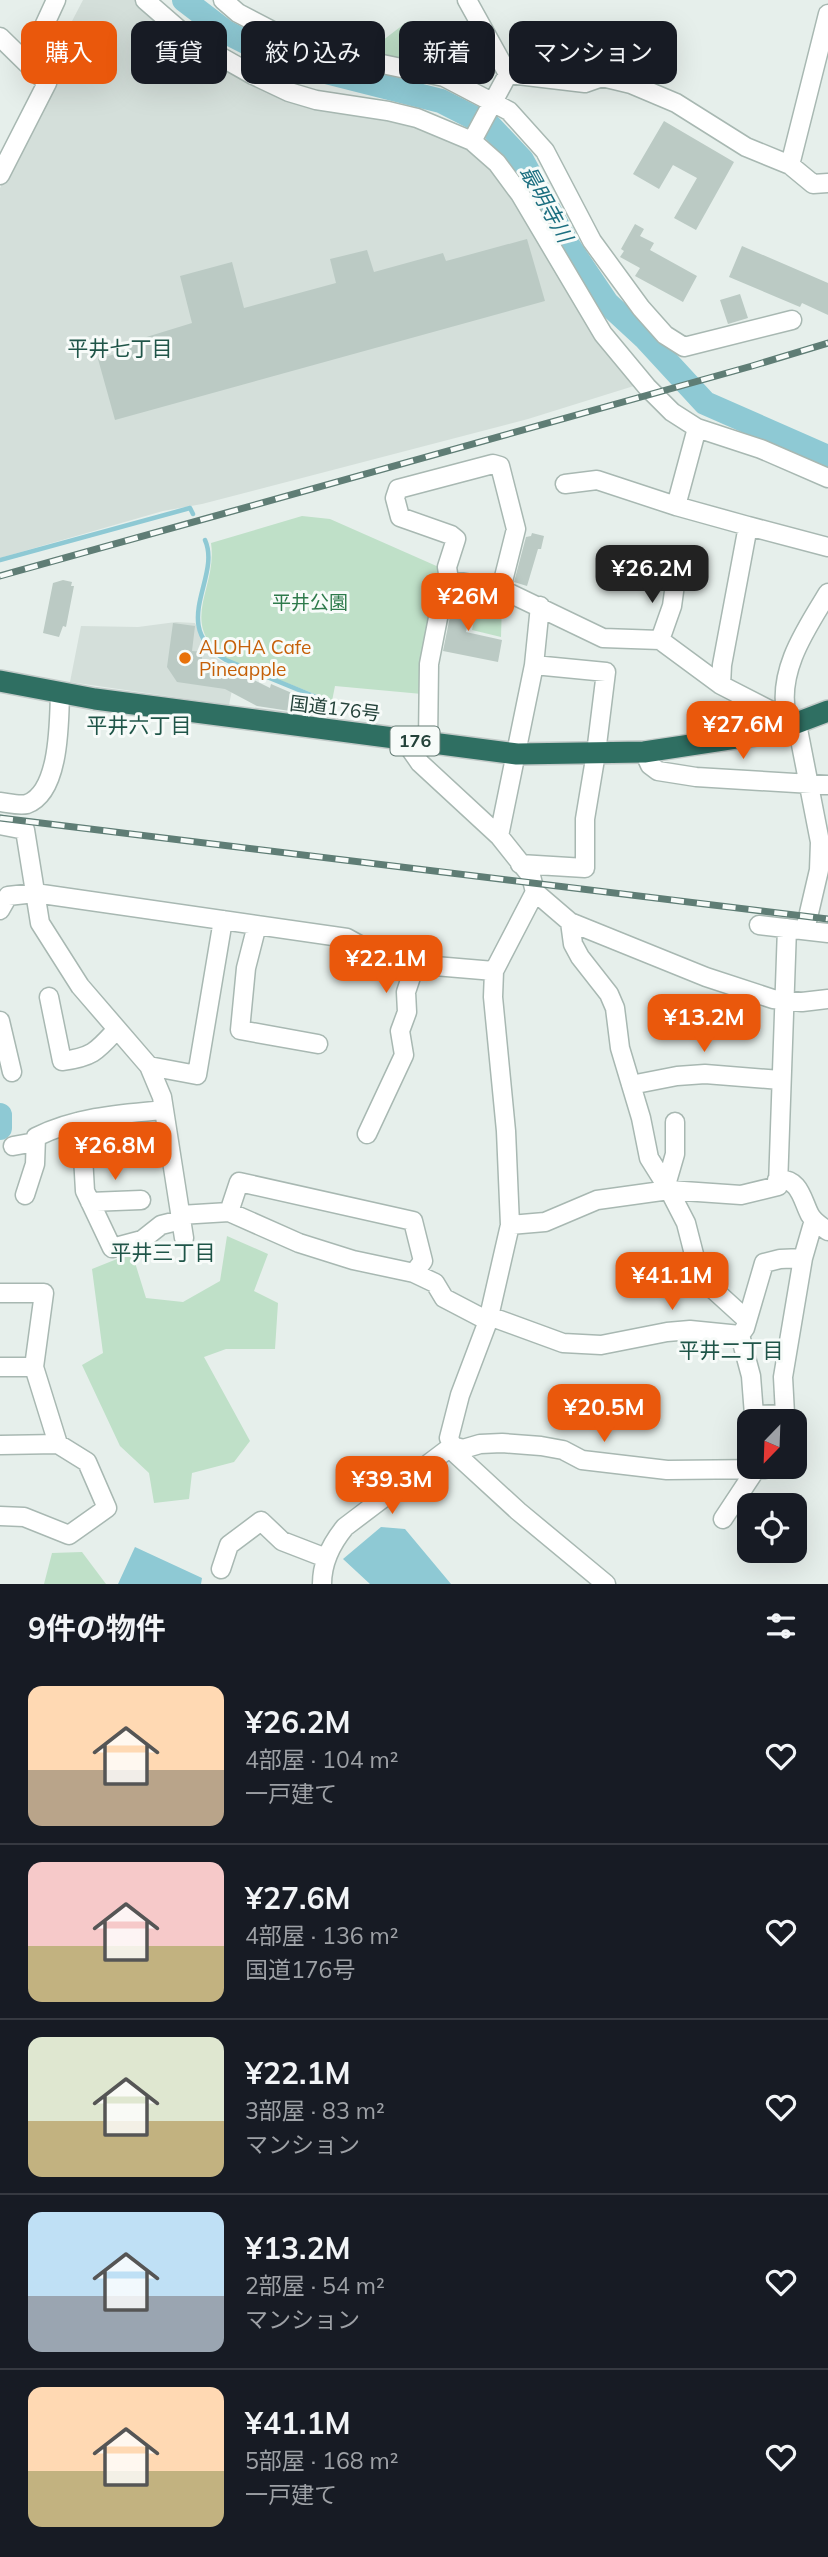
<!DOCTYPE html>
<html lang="ja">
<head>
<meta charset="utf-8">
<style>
  body { margin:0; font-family:Mulish,"Noto Sans JP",sans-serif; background:#20242c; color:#f1f3f6; height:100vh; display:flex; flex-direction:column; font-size:26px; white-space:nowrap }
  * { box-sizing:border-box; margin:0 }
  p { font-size:23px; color:#9ea1a6 }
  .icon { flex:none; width:38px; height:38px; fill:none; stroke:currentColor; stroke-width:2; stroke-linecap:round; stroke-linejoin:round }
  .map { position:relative; height:1584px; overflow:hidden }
  .panel { display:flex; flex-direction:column; background:#171b24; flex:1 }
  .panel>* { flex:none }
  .guide { position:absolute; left:21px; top:21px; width:788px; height:63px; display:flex; gap:14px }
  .needle { width:46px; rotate:203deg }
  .tools { position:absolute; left:737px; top:1409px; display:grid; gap:14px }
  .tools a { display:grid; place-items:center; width:70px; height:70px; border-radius:14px; background:#171b24; box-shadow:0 7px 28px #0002; font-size:35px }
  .price { position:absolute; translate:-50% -60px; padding:0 16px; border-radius:14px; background:#ea580c; color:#fff; font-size:23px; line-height:46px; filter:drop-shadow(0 2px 4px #0008) }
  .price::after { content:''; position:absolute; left:50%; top:42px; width:21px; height:16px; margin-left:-10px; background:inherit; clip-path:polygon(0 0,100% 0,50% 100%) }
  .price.current { background:#222; color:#fff }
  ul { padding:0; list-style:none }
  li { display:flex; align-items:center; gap:21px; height:175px; padding:0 28px }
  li+li { border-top:2px solid #363941 }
  li span { display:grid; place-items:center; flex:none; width:196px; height:140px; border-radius:14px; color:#555 }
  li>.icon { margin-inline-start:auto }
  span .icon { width:84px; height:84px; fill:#fffc; stroke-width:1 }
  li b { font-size:30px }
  h2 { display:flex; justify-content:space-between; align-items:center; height:84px; padding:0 28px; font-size:30px }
  .tag { padding:0 24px; border-radius:14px; background:#171b24; box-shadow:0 7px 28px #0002; font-size:24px; line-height:63px }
  .tag.current { background:#ea580c; color:#fff }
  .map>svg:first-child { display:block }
</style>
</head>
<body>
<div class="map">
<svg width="828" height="1584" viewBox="0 0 828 1584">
  <rect width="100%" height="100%" fill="#e6efeb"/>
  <path fill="#d4dfda" d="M83 0H136L173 32 234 70 411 122 469 147 501 174 637 385 528 419 202 504 163 511 0 558V188L55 80 47 69Z
    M176 622 195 623 206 648 213 656 236 670 229 705 70 682 81 626 138 627Z"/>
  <path fill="#bfe0c8" d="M408 21 432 57 453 67 449 73 376 52 378 44Z
    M302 516 330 519 441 568 422 666V694L335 686 332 701 227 659C176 623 218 589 211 543Z
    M479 597 502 602 501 637 472 630Z
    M227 1236 268 1254 254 1291 278 1303 275 1349H226L204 1357 250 1441 234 1462 192 1473 189 1499 154 1503 149 1473 120 1446 82 1365 103 1353 92 1269 132 1253 146 1298 183 1302 220 1281Z
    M82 1552 106 1584H44L52 1553Z"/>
  <path fill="#8ec9d4" d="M381 1527 405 1529 451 1584H370L343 1559Z
    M135 1547 202 1578 201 1584H118Z"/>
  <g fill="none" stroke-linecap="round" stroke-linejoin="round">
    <path stroke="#8ec9d4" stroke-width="4.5" d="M205 540C222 578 167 626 226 660L333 704
      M0 560 190 508 193 514"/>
    <path stroke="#8ec9d4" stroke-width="24" d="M184 0 226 32 283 61 441 101 490 126 522 160 568 245 607 303 646 339 705 403 828 457
      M0 1115V1128"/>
  </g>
  <path fill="#bbcac4" d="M664 121 734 162 696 230 674 218 697 178 673 165 659 189 633 174Z
    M635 224 644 229 640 236 654 243 650 250 697 276 683 302 635 276 640 268 620 257 624 251 621 249Z
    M527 239 545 301 115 420 98 359 129 350 127 343 192 323 180 276 232 262 244 308 336 283 330 259 367 250 374 272 443 253 446 261Z
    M742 246 828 283V315L802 303 800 307 729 277Z
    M740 294 748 318 728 324 720 300Z
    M532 533 544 536 541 549H538L527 586 514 582 526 537 531 536Z
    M63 580 72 582 71 586H74L66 627 63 626 59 637 43 633 53 583Z
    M455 592 474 596 466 632 502 640 498 662 443 651Z
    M173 623 195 626 192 651 203 652 201 664 230 668 270 688 271 684 308 700 303 713 257 706 225 689 177 682 167 667Z"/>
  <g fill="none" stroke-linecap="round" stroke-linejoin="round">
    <defs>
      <path id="street" d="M145 0 191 40 253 75 289 92 316 100 388 111 417 118 472 141 497 163 520 194 603 334 647 387 672 412 697 428 761 449 828 478
        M223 0 238 13 286 38 330 53 444 77 509 111 545 151 592 241 641 308 665 335 684 347 792 320
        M467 0 508 74 472 141
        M0 37 47 83 0 175
        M27 63 56 0
        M508 74 585 83 602 77 631 84 676 103 746 147 790 165 828 14
        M790 165 813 184 828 183
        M565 484 597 480 676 506 748 526
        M676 506 697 428
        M449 580 447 567 456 539 451 535 400 517 395 498 398 489 493 464 500 466 516 529 501 589
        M660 640 672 606 676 577
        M787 717C776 672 806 629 828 593
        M404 740 420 763 499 836 531 876 535 892 494 971 493 997 506 1131 510 1225 488 1321 460 1395 449 1438 456 1454 518 1511 606 1584
        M428 743 429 664 445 582 449 580 501 589 603 638 660 640 721 685
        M644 752 650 765 658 771 696 777 828 785
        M0 802C9 803 19 806 27 804 60 792 59 722 60 693
        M0 825 25 830 40 923 80 986 149 1066 162 1097 184 1238
        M499 836 534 665 540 606
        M520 864 585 868V819L596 753 606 672 534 665
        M535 892 570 922 706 977 773 999 802 1002 828 999
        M0 910 8 896 35 893 347 938 412 974
        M570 922 573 944 580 957 609 994 615 1008 620 1048 641 1118 649 1158 669 1190 686 1223 697 1266 714 1290 747 1320
        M257 925 246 968 240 1030 318 1044
        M759 925 828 933
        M805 930 819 870 820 842 797 724 721 685 722 665 748 526 828 547
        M49 997 62 1061C93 1057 97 1051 117 1029
        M0 1021 12 1072
        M149 1066 197 1075 223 920
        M631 1085 677 1076 705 1074 780 1080
        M81 1121 85 1191 112 1248 142 1240 161 1225 181 1220
        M367 1134 404 1055 400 1031 407 1012 406 992 412 974 423 965 494 971
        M13 1146 35 1142
        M777 1180C800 1177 802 1200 810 1215 814 1222 822 1227 828 1231
        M666 1185 675 1154V1122
        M25 1195 35 1164 36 1137C76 1117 120 1114 164 1110
        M90 1202 141 1200
        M229 1212 239 1182 413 1221 423 1261 414 1273
        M180 1215 229 1212 299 1243 353 1260 414 1273 435 1283 444 1298 488 1321
        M510 1225 545 1222 597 1200 669 1190 741 1195 778 1186 787 928
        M0 1293H44L34 1367 58 1444
        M489 1316 563 1343 601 1345 667 1332 690 1330 740 1335 745 1328 764 1263 780 1259 803 1258
        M740 1335 751 1376 754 1415
        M0 1367H34
        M755 1421 754 1415 785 1414 783 1377 803 1258 814 1220
        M0 1445 58 1444 87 1462 107 1508 69 1535 24 1517 0 1516
        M723 1519 756 1469
        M221 1569 229 1545 261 1521 282 1541 326 1558
        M322 1584C322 1562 331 1544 345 1527L452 1446 463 1449 480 1444 502 1443 541 1446 563 1450 582 1460 667 1470 765 1469 764 1466"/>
      <path id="highway" d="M0 681 95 699 517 754 644 752 770 733 828 711"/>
    </defs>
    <use href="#street" stroke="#a8b8b2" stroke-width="21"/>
    <use href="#highway" stroke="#c2cac8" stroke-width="24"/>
    <use href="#street" stroke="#fff" stroke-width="18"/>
    <use href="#highway" stroke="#2f6f62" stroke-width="21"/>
    <defs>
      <path id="rail" d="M0 576 752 366 828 343
        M0 818 828 919"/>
    </defs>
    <use href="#rail" stroke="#5f7d75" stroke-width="7"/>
    <use href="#rail" stroke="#f7fbf9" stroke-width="4.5" stroke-dasharray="13" stroke-linecap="butt"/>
  </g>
  <circle fill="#e8710a" stroke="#f7fbf9" stroke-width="2.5" cx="185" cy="658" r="7"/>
  <g text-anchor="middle" stroke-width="6" stroke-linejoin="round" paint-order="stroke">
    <rect fill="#f7fbf9" stroke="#637a73" stroke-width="2" x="390.5" y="726.5" width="49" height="29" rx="5"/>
    <g font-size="18" font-weight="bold" fill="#24423a">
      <text x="415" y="747">176</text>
    </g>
    <g font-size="19" fill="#2d7a4b" stroke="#f7fbf9">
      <text x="310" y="609">平井公園</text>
    </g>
    <g font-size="19" fill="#c56008" stroke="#f7fbf9" text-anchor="start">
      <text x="199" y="654">ALOHA Cafe<tspan x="199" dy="22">Pineapple</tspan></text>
    </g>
    <g font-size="19" fill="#24423a" stroke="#f7fbf9">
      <text transform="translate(335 708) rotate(7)" y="7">国道176号</text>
    </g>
    <g font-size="21" font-style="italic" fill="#1c6f80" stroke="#f7fbf9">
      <text transform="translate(546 204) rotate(61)" y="7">最明寺川</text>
    </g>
    <g font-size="21" fill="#1f5548" stroke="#f7fbf9">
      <text x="120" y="356">平井七丁目</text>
      <text x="139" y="733">平井六丁目</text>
      <text x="163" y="1260">平井三丁目</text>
      <text x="731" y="1358">平井二丁目</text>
    </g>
  </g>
</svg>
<div class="tools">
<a><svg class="needle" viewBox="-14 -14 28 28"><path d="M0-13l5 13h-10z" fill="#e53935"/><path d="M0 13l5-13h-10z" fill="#9ea1a6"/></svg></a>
<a><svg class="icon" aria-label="locate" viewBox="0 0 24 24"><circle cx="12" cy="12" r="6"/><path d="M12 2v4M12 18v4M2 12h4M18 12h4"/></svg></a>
</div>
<b class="price current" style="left:652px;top:605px">¥26.2M</b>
<b class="price" style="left:468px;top:633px">¥26M</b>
<b class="price" style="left:743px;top:761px">¥27.6M</b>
<b class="price" style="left:386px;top:995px">¥22.1M</b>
<b class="price" style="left:704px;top:1054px">¥13.2M</b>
<b class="price" style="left:115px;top:1182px">¥26.8M</b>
<b class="price" style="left:672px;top:1312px">¥41.1M</b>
<b class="price" style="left:604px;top:1444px">¥20.5M</b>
<b class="price" style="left:392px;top:1516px">¥39.3M</b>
<div class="guide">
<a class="tag current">購入</a>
<a class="tag">賃貸</a>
<a class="tag">絞り込み</a>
<a class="tag">新着</a>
<a class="tag">マンション</a>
</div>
</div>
<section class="panel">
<h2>9件の物件<svg class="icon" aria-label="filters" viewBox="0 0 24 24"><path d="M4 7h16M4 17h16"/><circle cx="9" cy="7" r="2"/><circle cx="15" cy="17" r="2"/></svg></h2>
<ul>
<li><span style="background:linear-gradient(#ffd9b3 60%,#b9a48a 0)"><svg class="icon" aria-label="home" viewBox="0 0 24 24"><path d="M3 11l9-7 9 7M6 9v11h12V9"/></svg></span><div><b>¥26.2M</b><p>4部屋 · 104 m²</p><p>一戸建て</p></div><svg class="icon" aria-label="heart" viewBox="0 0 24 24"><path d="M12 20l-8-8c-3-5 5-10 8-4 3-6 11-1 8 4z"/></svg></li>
<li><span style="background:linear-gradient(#f6c9c9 60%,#c2b280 0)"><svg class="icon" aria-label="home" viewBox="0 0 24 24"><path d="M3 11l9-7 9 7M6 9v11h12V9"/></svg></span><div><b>¥27.6M</b><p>4部屋 · 136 m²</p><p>国道176号</p></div><svg class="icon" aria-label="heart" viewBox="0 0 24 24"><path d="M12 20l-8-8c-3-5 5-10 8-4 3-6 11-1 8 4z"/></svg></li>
<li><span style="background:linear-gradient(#dfe7d0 60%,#c2b280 0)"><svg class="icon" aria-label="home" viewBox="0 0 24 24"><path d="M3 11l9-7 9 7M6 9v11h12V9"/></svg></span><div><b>¥22.1M</b><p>3部屋 · 83 m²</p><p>マンション</p></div><svg class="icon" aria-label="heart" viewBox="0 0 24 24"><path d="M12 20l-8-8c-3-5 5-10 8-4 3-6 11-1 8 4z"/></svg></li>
<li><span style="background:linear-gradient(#bfe0f5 60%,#9aa5b1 0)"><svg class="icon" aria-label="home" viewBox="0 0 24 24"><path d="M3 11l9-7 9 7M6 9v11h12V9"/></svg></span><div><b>¥13.2M</b><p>2部屋 · 54 m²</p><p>マンション</p></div><svg class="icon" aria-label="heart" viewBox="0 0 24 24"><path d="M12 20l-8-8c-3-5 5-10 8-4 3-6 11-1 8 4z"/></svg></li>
<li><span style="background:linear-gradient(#ffd9b3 60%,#c2b280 0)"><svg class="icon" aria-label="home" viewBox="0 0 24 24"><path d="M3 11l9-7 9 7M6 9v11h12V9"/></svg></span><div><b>¥41.1M</b><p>5部屋 · 168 m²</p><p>一戸建て</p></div><svg class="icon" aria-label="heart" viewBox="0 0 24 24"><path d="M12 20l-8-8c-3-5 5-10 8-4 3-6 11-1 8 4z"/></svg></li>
</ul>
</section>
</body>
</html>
